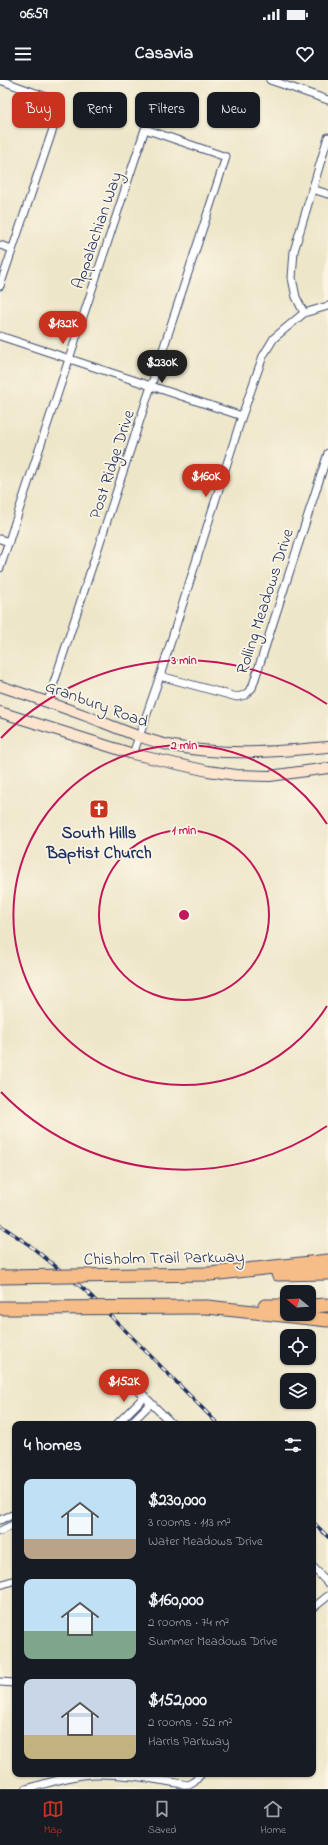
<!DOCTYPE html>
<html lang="en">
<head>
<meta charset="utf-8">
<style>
  body { margin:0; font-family:"Indie Flower",sans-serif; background:#242831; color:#f1f3f6; height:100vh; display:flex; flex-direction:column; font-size:15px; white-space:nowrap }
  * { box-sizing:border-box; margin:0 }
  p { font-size:13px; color:#9ea1a6 }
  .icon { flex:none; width:22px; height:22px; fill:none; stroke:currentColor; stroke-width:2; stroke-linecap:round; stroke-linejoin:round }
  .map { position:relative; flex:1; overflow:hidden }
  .drawer { position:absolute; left:12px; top:1341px; width:304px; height:356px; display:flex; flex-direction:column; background:#171b24; border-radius:8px; box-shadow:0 1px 3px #0004 }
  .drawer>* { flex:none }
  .hud { position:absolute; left:12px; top:12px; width:304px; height:36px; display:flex; gap:8px }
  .needle { width:26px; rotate:288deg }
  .controls { position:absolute; left:280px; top:1205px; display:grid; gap:8px }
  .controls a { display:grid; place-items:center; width:36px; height:36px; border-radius:8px; background:#171b24; box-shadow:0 1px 3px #0004; font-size:20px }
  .price { position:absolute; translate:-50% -34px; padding:0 9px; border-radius:14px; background:#c8321e; color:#fff; font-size:13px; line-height:26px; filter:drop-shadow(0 1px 2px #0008) }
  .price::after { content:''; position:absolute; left:50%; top:24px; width:12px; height:9px; margin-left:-6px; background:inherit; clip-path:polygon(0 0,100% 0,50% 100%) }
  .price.current { background:#222; color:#fff }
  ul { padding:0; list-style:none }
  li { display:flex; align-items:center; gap:12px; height:100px; padding:0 12px }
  li span { display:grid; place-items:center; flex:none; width:112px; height:80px; border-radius:8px; color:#555 }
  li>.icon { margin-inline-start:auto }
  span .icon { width:48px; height:48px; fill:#fffc; stroke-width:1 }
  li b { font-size:17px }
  h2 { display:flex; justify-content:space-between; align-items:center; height:48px; padding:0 12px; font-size:17px }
  .chip { padding:0 14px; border-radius:8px; background:#171b24; box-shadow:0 1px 3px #0004; font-size:14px; line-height:36px }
  .chip.current { background:#c8321e; color:#fff }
  .status { display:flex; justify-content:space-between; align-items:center; height:28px; padding:0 20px; background:#171b24; direction:ltr }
  .status svg { height:11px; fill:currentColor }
  header { display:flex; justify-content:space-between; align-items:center; height:52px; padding:0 12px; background:#171b24; font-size:18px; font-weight:800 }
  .dock { display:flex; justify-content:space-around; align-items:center; height:56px; border-top:1px solid #363941; background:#171b24; font-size:11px; color:#9ea1a6 }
  .dock a { display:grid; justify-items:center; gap:2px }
  .dock .current { color:#c8321e }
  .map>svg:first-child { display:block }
</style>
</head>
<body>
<div class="status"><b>06:59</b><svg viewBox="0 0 49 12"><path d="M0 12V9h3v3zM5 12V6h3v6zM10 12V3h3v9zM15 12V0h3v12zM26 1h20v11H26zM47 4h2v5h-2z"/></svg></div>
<header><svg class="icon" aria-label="menu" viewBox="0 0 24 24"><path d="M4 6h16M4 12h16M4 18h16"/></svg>Casavia<svg class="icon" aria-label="heart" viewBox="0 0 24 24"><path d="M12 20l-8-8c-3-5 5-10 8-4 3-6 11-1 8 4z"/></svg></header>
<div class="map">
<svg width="328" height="1709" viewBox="0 0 328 1709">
  <rect width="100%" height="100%" fill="#fcf5e5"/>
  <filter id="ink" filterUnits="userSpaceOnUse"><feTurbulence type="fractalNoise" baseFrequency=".025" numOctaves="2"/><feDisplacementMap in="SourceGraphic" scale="8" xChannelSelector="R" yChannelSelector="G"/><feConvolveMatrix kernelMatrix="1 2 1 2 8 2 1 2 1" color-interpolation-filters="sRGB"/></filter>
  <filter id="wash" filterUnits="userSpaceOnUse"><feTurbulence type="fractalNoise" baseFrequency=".012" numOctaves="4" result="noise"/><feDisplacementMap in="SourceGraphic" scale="16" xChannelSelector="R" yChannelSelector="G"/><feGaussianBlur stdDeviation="0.9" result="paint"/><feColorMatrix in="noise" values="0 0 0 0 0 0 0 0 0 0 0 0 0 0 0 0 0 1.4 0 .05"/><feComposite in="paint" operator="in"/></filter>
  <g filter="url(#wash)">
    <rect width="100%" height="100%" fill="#ede6c9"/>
  </g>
  <g filter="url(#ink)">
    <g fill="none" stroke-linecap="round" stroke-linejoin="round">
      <defs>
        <path id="street" d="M0 0 52 19 56 28V40L0 206
          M270 0 328 20
          M312 109 328 114
          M0 165 12 169
          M304 233 296 217 292 198 294 171 328 57
          M0 256 242 336
          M0 459 9 462
          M0 488 145 49 226 77 48 621
          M160 596 237 617 245 615 252 608 328 373
          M133 674 160 596 242 336 263 276 274 258 304 233 328 226
          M136 1308 172 1344
          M117 1344 145 1316
          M130 1344 151 1323
          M0 1440 15 1434
          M0 1451 15 1444
          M313 1487 328 1503
          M0 1505 15 1500
          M313 1528 328 1516
          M0 1602 15 1603
          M26 1709C48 1703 71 1695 94 1694 126 1693 158 1700 189 1705L194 1702 201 1694"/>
        <path id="secondary" d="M0 606C30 616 60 626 89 637 117 648 144 660 173 666 224 676 276 672 328 667
          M0 632 133 674 208 691 236 695 270 696 328 688"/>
        <path id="highway" d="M210 1194 328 1181
          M278 1194 328 1193
          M265 1226H287
          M309 1226 328 1225
          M207 1227 328 1240
          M0 1228H30"/>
      </defs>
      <use href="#street" stroke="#3a4a6e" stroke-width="9"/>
      <use href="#secondary" stroke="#3a4a6e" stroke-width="12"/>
      <use href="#highway" stroke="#3a4a6e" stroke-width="15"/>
      <use href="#street" stroke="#fff" stroke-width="7"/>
      <use href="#secondary" stroke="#fce5cf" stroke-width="10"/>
      <use href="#highway" stroke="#f7bd88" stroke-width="13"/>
      <defs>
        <path id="rail" d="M0 1145 28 1164 86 1211 218 1344
          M313 1442 328 1457"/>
      </defs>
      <use href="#rail" stroke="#1b2f5e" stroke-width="3.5"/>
      <use href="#rail" stroke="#fcf5e5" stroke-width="2" stroke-dasharray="6" stroke-linecap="butt"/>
      <defs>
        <path id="highway-bridge" d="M0 1197 210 1194
          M30 1228 207 1227"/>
      </defs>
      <use href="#highway-bridge" stroke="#3a4a6e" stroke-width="15" stroke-linecap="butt"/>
      <use href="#highway-bridge" stroke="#f7bd88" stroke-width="13"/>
    </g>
  </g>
  <g fill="none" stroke="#c2185b" stroke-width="2">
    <circle cx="184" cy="835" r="85"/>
    <path d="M327 926A170 170 0 1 1 327 744"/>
    <path d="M327 1046A255 255 0 0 1 1 1012M1 658A255 255 0 0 1 327 624"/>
  </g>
  <defs>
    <symbol id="church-square" viewBox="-11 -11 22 22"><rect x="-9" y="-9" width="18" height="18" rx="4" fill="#c8321e" stroke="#fcf5e5"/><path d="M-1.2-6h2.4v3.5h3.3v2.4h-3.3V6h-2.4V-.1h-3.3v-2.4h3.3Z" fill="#fff"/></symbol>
  </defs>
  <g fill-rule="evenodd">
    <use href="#church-square" x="88" y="718" width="22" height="22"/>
  </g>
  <g text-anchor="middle" stroke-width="3.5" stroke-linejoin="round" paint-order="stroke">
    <g font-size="17" fill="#1b2f5e" stroke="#fcf5e5">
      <text transform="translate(96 150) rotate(-71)" y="6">Appalachian Way</text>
      <text transform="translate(111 384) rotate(-72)" y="6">Post Ridge Drive</text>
      <text transform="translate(264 521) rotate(-72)" y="6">Rolling Meadows Drive</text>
      <text transform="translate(97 623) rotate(20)" y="6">Granbury Road</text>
      <text transform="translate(164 1177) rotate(-1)" y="6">Chisholm Trail Parkway</text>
    </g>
    <g font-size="17" font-weight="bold" fill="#1b2f5e" stroke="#fcf5e5">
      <text x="99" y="758">South Hills<tspan x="99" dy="20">Baptist Church</tspan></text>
    </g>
  </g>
  <circle cx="184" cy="835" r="6" fill="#c2185b" stroke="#fcf5e5" stroke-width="2"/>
  <g font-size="12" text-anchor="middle" font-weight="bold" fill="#c2185b" stroke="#fcf5e5" stroke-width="3.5" stroke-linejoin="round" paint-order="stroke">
    <text x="184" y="584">3 min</text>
    <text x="184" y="669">2 min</text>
    <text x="184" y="754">1 min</text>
  </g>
</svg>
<div class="controls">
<a><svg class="needle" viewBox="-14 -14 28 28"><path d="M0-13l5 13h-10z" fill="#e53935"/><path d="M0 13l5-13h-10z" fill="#9ea1a6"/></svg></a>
<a><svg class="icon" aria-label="locate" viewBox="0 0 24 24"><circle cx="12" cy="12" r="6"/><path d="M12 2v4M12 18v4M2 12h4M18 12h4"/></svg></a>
<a><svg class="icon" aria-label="layers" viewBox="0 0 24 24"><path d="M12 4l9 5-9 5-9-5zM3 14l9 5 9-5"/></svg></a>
</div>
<b class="price" style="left:63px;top:265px">$132K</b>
<b class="price current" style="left:162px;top:304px">$230K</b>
<b class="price" style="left:206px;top:418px">$160K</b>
<b class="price" style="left:124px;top:1323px">$152K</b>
<div class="hud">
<a class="chip current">Buy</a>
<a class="chip">Rent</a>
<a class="chip">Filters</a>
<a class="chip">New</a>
</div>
<section class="drawer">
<h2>4 homes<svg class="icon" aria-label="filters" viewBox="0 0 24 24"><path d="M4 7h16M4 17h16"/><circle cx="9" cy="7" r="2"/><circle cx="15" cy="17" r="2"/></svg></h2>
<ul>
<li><span style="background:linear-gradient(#bfe0f5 75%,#b9a48a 0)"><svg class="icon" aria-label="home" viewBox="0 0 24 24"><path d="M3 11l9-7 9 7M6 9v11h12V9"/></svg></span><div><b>$230,000</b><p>3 rooms · 113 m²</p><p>Water Meadows Drive</p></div></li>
<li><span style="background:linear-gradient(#bfe0f5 65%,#7fa58c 0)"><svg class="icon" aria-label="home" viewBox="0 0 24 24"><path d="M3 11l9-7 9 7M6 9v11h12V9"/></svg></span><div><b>$160,000</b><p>2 rooms · 74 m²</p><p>Summer Meadows Drive</p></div></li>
<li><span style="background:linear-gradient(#c9d6e8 70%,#c2b280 0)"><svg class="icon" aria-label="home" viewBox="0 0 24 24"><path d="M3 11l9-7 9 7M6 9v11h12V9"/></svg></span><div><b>$152,000</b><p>2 rooms · 52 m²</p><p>Harris Parkway</p></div></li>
</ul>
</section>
</div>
<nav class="dock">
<a class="current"><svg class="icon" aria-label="map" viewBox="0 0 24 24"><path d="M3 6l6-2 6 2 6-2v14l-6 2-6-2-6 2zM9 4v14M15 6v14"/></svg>Map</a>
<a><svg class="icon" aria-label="saved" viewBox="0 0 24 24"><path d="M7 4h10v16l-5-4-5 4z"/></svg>Saved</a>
<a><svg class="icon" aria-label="home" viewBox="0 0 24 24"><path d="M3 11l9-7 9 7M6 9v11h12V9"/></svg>Home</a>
</nav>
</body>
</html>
